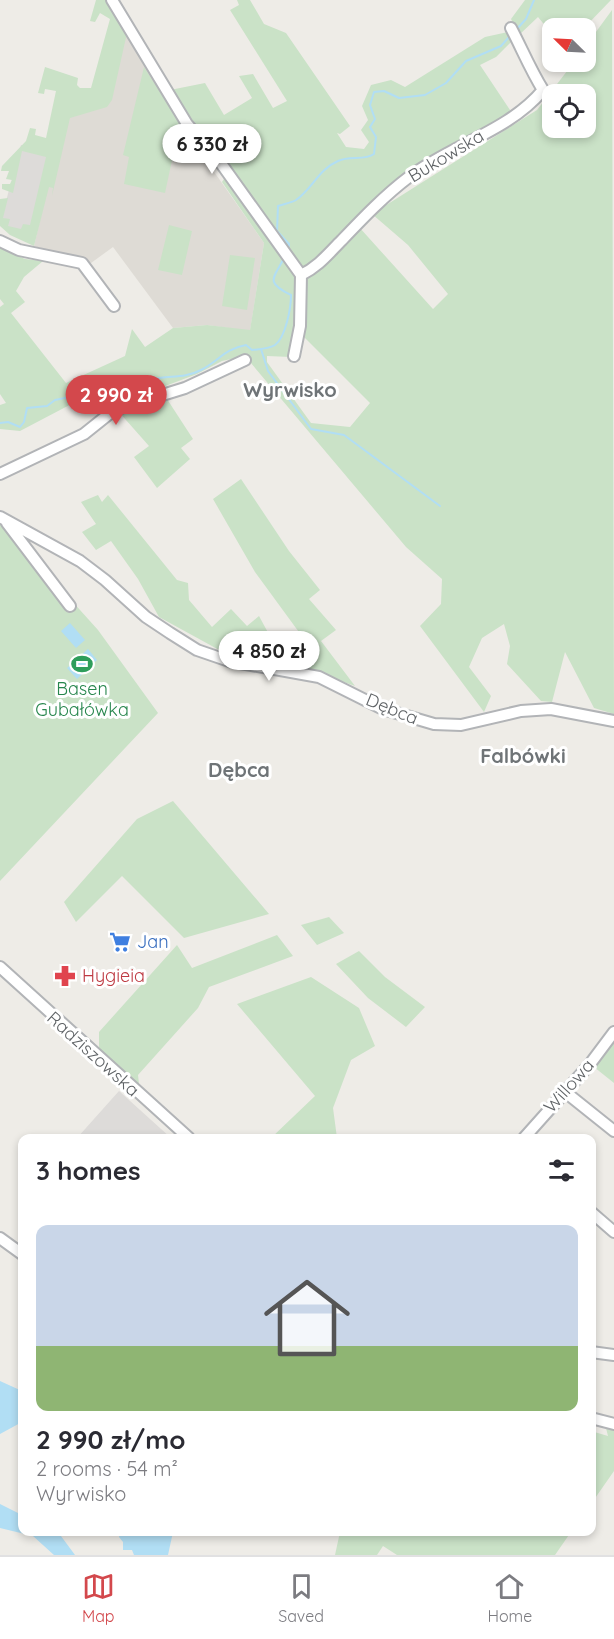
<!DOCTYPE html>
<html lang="en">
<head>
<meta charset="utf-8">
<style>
  body { margin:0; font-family:Quicksand,sans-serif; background:#f7f7f7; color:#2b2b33; height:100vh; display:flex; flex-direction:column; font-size:22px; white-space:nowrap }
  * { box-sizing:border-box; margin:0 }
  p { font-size:20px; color:#7c7c81 }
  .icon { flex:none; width:33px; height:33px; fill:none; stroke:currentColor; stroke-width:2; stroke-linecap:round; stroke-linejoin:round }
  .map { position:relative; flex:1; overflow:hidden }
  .details { position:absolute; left:18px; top:1134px; width:578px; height:402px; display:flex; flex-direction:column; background:#fff; border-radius:12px; box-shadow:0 3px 9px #0003 }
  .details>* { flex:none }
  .needle { width:39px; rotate:294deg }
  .fabs { position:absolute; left:542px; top:18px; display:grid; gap:12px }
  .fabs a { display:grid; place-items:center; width:54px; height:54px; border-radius:12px; background:#fff; box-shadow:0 3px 9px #0003; font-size:30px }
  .price { position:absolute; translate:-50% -51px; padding:0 14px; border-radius:21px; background:#fff; color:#222; font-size:20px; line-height:39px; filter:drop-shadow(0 2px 3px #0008) }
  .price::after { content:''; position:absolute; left:50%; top:36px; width:18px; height:14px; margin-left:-9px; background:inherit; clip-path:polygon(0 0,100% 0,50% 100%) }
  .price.selected { background:#d3484c; color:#fff }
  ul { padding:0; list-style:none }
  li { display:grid; align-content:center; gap:12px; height:318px; padding:0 18px }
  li+li { border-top:2px solid #e1e1e2 }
  li span { display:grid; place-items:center; height:186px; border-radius:12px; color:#555 }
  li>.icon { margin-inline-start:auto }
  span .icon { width:108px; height:108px; fill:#fffc; stroke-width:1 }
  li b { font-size:26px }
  h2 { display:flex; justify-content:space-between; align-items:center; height:72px; padding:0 18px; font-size:26px }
  .tab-bar { display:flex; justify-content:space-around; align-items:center; height:84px; border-top:2px solid #e1e1e2; background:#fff; font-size:16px; color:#7c7c81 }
  .tab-bar a { display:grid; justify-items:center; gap:3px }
  .tab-bar .selected { color:#d3484c }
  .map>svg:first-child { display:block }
</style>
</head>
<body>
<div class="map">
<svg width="614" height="1555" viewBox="0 0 614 1555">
  <rect width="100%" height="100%" fill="#eeece7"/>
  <path fill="#dddbd9" d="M21 145 53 148 34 229 21 230 9 229 1 220Z
    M119 1091 171 1138H77Z"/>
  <path fill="#dedbd5" d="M124 30 184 129 264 243 250 331 207 325 173 328 113 247 91 263 34 246 64 116 104 104Z"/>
  <path fill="#cae2c7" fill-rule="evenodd" d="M96 0H109L127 33 112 100 107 107 70 118 52 196 53 188 49 187 34 246 10 235 0 226V199L8 198 3 218 10 219 8 226 21 229 23 224 30 225 46 157 22 151 13 193 2 189V184H10L12 180 6 179 9 171H1L2 166 26 141 30 128 36 129 35 135 46 138 56 91 45 89 44 94 38 93 45 67 78 78 77 85 80 88H91L110 19 100 13 95 22 90 21Z
    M237 0H250L264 24 286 33 350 126 340 134 337 133 346 147 364 149 369 142 361 130 368 120 362 106 371 85 391 80 405 87 485 37 508 32 513 40 496 57 480 65 512 113 445 148 420 165 308 268 302 267 170 90 205 83 224 115 252 98 239 76 253 74 273 108 287 101 230 10 239 5Z
    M525 0H611L584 28H552V34L538 17 519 35 511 19Z
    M612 10 614 714 594 708 565 652 552 702 541 701 507 664 510 646 504 624 482 638 469 667 491 696 484 712 420 626 441 604 442 579 406 547 245 356 222 361 197 374 110 407 81 399 20 431 0 429V405L6 403 0 394V307L4 304 0 299V248L25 259 43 261 24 277 16 291 25 302 11 313 66 383 125 356 132 329 145 347 173 328 207 325 250 330 264 243 222 182 226 176 298 277 297 322 291 357 267 356V362L311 423 350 427 370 403 302 335 304 278 319 271 359 227 433 309 448 294 408 245 372 214 537 110 574 62H585V47ZM552 94H585V128H552Z
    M144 67 180 123 165 193 124 184 129 157 123 155Z
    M169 225 192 231 182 275 158 270Z
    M230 255 255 258 247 310 222 306Z
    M167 399 193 439 181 448 190 459 157 488 134 457 149 446 118 411Z
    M241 479 289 551 320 590 309 599 336 630 321 641 355 686 327 676 284 666V662L221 651 159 617 138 579 111 541 96 550 82 532 96 524 81 502 98 495 102 502 108 495 177 580 188 583 189 600 212 627 231 609 247 626 259 616 284 662 303 663 312 650 255 572 213 499Z
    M0 521 98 630 158 713 0 881Z
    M173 801 269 914 184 938 122 876 76 922 64 902 137 819Z
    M329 917 344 933 317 945 301 925Z
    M277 935 293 956 209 987 198 1008 138 1075 139 1084 130 1080 99 1050V1032L177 945 192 968Z
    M359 951 385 977 425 1007 406 1027 368 998 336 964Z
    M311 977 359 1008 375 1046 351 1060 333 1108 337 1138H271L315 1096 237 1004Z
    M614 1038V1083L594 1067Z
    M606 1428 614 1431V1471L591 1504V1431L608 1436Z
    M340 1532H571L555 1555H397L383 1546 377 1555H335Z"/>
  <path fill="#b1def4" d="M70 623 85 640 76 648 61 631Z
    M88 649 97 660 77 679 67 668Z
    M0 1381 22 1391V1422L0 1434Z
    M0 1504 22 1515V1532H58L75 1555H54L33 1536 0 1528Z
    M120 1532H173L168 1555H134L132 1550H123V1542L119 1537Z"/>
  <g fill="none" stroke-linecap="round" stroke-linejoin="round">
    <path stroke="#b1def4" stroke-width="2" d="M516 30 526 19 534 0
      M288 249 289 244 277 231 278 206C283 204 291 203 296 200 312 189 319 169 338 161 349 155 364 161 374 154L376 137 370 127 375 119 370 105 374 92 384 91 399 98 425 95 446 83 466 61 501 46 510 36
      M261 349 268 371 311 429 344 435 440 506
      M0 423 8 422 20 427 24 422 27 408 47 406 55 400 80 395 100 400 122 391H136C156 369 176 383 201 370 219 361 224 349 246 345L252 350C259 349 269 349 275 345 286 337 291 307 291 295 264 282 274 278 284 258"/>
    <defs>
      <path id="minor" d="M112 0 187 124 220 162 301 275 300 326 294 356
        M0 241 19 250 82 263 114 306
        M301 275C319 266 328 254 342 240 363 218 385 195 409 177 451 145 509 131 543 90 530 69 522 49 511 28
        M0 474 84 434 114 410 185 388 245 360
        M0 517 80 561 105 580 146 617 170 633 197 650 229 661 319 677 383 709 434 724 461 725 521 711 551 709 614 721
        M7 523 70 606
        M0 967 189 1138
        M564 1091 614 1131
        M524 1138 590 1064 614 1032
        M591 1212 614 1232
        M0 1238 22 1254
        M591 1352 614 1355
        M591 1418 614 1424"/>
    </defs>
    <use href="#minor" stroke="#b2b4b7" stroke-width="14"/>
    <use href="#minor" stroke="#fff" stroke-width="10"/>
  </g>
  <defs>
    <symbol id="stadium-bare" viewBox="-9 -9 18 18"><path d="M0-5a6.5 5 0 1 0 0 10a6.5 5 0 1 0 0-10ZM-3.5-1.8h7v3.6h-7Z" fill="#2e9e5b" stroke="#fff" stroke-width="2.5" paint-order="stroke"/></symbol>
    <symbol id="supermarket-bare" viewBox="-9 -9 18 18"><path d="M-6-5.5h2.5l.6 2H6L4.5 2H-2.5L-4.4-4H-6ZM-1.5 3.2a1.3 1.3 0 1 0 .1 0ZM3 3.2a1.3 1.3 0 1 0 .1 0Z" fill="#3f7fe0" stroke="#fff" stroke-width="2.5" paint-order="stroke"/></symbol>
    <symbol id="pharmacy-bare" viewBox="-9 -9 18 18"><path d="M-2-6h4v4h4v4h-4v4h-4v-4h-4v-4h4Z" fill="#e0444e" stroke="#fff" stroke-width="2.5" paint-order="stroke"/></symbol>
  </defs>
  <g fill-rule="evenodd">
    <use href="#stadium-bare" x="67" y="649" width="30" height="30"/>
    <use href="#supermarket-bare" x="105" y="927" width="30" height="30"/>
    <use href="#pharmacy-bare" x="50" y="961" width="30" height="30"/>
  </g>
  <g text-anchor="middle" stroke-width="6" stroke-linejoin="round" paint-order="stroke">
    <g font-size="18" fill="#5e6265" stroke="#fff">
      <text transform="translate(446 156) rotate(-31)" y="6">Bukowska</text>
      <text transform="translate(392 709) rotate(22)" y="6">Dębca</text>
      <text transform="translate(93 1054) rotate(42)" y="6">Radziszowska</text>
      <text transform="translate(569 1086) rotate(-48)" y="6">Willowa</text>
    </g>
    <g font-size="18" fill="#27864d" stroke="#fff">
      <text x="82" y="695">Basen<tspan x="82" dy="21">Gubałówka</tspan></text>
    </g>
    <g font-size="18" fill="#366cbe" stroke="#fff" text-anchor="start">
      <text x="137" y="948">Jan</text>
    </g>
    <g font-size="18" fill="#be3a42" stroke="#fff" text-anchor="start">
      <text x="82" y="982">Hygieia</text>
    </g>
    <g font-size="20" font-weight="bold" fill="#6f7477" stroke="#fff">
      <text x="290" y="397">Wyrwisko</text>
      <text x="523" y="763">Falbówki</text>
      <text x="239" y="777">Dębca</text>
    </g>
  </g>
</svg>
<div class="fabs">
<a><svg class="needle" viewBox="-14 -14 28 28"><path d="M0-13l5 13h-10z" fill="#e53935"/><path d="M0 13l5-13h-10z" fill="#7c7c81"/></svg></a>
<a><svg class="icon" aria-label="locate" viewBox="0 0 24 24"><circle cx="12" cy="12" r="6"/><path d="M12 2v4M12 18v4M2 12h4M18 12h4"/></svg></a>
</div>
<b class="price" style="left:212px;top:175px">6 330 zł</b>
<b class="price selected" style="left:116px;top:426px">2 990 zł</b>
<b class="price" style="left:269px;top:682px">4 850 zł</b>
<section class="details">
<h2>3 homes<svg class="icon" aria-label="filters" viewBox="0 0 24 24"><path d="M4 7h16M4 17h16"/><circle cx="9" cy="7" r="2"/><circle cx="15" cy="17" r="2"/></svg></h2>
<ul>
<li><span style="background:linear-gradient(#c9d6e8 65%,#8fb573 0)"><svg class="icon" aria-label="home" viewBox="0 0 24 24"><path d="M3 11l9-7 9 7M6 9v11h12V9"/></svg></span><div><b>2 990 zł/mo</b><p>2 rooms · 54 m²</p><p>Wyrwisko</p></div></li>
</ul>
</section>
</div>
<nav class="tab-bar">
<a class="selected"><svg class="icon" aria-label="map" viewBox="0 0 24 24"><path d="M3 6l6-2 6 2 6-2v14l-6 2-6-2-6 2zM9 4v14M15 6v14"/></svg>Map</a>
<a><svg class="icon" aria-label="saved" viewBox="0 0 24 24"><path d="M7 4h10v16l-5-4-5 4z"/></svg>Saved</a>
<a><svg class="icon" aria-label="home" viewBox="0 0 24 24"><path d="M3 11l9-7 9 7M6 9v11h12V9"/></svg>Home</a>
</nav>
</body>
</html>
